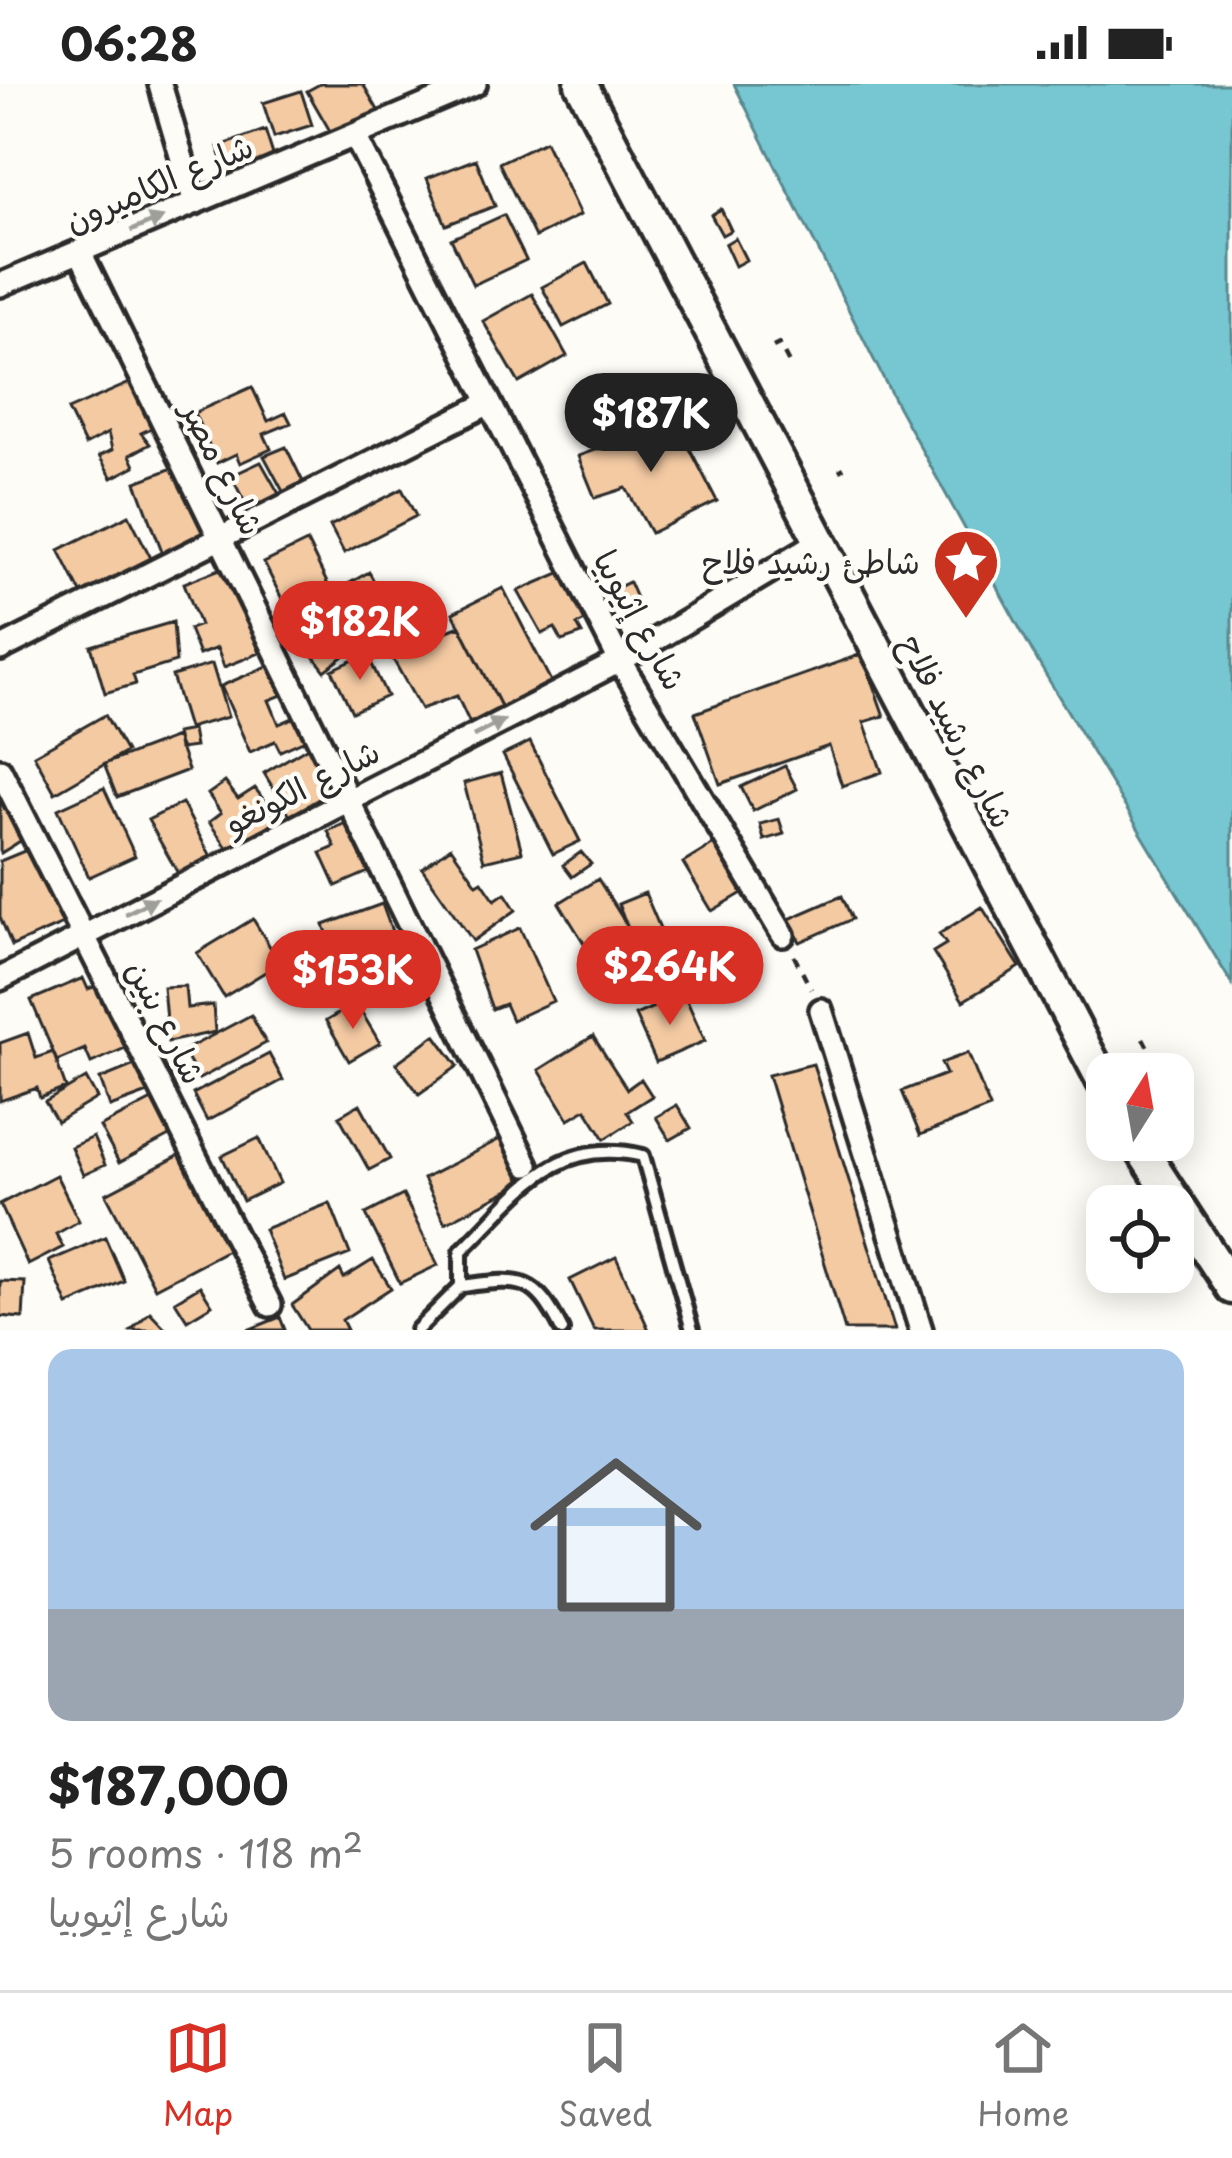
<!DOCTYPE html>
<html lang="en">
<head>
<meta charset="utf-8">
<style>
  body { margin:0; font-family:"Playpen Sans","Playpen Sans Arabic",sans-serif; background:#f6f6f6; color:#222; height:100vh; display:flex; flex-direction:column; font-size:45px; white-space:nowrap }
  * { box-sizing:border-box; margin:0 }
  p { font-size:39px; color:#767676 }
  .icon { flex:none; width:66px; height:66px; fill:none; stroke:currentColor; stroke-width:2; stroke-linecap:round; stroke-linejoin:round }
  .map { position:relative; height:1246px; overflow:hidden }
  .sheet { display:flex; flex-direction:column; background:#fff; flex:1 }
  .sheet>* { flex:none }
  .needle { width:78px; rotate:11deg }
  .tools { position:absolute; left:1086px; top:969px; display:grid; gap:24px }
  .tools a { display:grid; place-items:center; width:108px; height:108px; border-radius:24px; background:#fff; box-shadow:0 6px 30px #0003; font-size:60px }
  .price { position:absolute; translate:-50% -102px; padding:0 27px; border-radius:42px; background:#d93025; color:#fff; font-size:39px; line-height:78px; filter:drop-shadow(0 3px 6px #0008) }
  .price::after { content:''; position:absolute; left:50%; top:72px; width:36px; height:27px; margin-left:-18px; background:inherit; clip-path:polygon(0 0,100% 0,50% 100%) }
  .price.active { background:#222; color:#fff }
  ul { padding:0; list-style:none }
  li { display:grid; align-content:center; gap:24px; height:636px; padding:0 48px }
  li+li { border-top:3px solid #e0e0e0 }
  li span { display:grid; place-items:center; height:372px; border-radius:24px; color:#555 }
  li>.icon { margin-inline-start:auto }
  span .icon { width:216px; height:216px; fill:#fffc; stroke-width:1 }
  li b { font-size:51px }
  .status { display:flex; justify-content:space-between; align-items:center; height:84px; padding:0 60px; background:#fff; direction:ltr }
  .status svg { height:33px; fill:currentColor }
  .dock { display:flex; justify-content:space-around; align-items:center; height:168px; border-top:3px solid #e0e0e0; background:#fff; font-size:33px; color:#767676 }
  .dock a { display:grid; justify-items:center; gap:6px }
  .dock .active { color:#d93025 }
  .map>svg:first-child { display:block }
</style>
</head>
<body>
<div class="status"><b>06:28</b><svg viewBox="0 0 49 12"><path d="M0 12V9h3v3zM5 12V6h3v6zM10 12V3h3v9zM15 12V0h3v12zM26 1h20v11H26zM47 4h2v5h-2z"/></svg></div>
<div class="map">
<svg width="1232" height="1246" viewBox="0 0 1232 1246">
  <rect width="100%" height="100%" fill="#fdfcf7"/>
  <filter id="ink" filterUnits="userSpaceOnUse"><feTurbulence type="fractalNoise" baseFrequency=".00833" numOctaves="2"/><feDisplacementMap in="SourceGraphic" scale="24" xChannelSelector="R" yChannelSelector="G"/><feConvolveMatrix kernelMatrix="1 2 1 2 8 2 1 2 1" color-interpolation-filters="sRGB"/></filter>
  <g filter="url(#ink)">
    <path fill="#77c7d2" stroke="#59898f" stroke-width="3" d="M734 0H1232V900L1041 583 898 323Z"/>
    <path fill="#f4caa3" stroke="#2b2b2b" stroke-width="3" d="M320 0H363L379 28 334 54 307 7Z
      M301 7 312 41 274 53 263 19Z
      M265 46 276 80 230 99 218 63Z
      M545 57 580 131 535 153 499 79Z
      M476 75 495 122 446 141 427 94Z
      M721 125 731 146 722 151 711 131Z
      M504 131 526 176 473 201 451 155Z
      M735 154 746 176 735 182 725 160Z
      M587 179 608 220 563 243 542 203Z
      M532 210 567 272 519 299 483 237Z
      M139 295 160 340 141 349 150 360 130 371 135 382 112 394 99 372 112 366 108 349 85 361 68 326Z
      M252 303 268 337 286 329 291 339 264 350 271 365 240 379 236 370 217 379 194 329Z
      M675 336 717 417 651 449 626 404 595 414 578 372Z
      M286 363 306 404 286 413 264 372Z
      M261 378 282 415 251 430 231 392Z
      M183 380 210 454 165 475 136 398Z
      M402 405 416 432 344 469 330 442Z
      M129 431 153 478 83 513 59 466Z
      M307 458 332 509 289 529 264 479Z
      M576 482 591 534 577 541 582 550 562 557 555 544 542 550 518 507Z
      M225 483 260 569 224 583 217 564 199 571 189 545 200 541 184 499Z
      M369 488 390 527 353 548 332 509Z
      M629 498 639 521 627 526 617 504Z
      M503 504 557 609 507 634 453 529Z
      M328 510 345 533 335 541 353 565 325 587 289 540Z
      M173 538 176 578 133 591 136 600 105 609 91 562Z
      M382 541 388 555 368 563 362 549Z
      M460 542 503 626 472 644 457 612 421 625 390 570Z
      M367 570 387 612 352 628 332 586Z
      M862 570 884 632 864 638 882 688 842 702 829 662 720 700 695 629Z
      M277 578 290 608 269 616 279 640 304 629 314 652 280 667 275 657 250 668 221 602Z
      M212 580 228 633 188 644 172 592Z
      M105 631 126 668 55 709 34 671Z
      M192 646 195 663 179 665 176 649Z
      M176 653 188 686 117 713 104 680Z
      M530 658 580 757 553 770 503 671Z
      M311 661 337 704 290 732 264 689Z
      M785 682 797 705 753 727 741 703Z
      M501 689 522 768 484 777 464 699Z
      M225 698 238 715 255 704 278 735 231 769 209 738 221 729 208 710Z
      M0 702 33 749 1 769 0 767Z
      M104 704 135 772 89 793 58 725Z
      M182 719 214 779 180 793 148 736Z
      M779 735 784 750 764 756 760 740Z
      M346 739 368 788 336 802 321 769 335 763 328 747Z
      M719 757 744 808 712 827 683 779Z
      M39 761 70 837 12 862 0 833V777Z
      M451 763 477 800 482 797 495 816 505 809 516 826 473 857 422 784Z
      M581 768 591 780 572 793 563 781Z
      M598 795 631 848 592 872 559 819Z
      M645 809 662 849 635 860 618 820Z
      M842 812 852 835 800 858 789 835Z
      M382 820 394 853 351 869 348 860 333 865 324 841Z
      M982 823 1020 883 963 917 933 868 946 860 939 850Z
      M253 835 280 879 224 913 197 869Z
      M520 844 553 917 512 936 505 920 492 925 471 866Z
      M83 894 88 905 101 900 132 961 91 979 85 965 57 977 31 916Z
      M185 902 187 924 213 921 215 948 168 958 163 903Z
      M684 910 705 957 656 978 635 931Z
      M356 919 380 959 349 977 326 937Z
      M251 931 266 959 199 995 183 967Z
      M28 949 36 974 53 968 66 1004 40 1014 37 1004 0 1017V959Z
      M435 951 458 982 419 1010 396 979Z
      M593 952 627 1005 641 995 652 1012 627 1028 633 1037 605 1055 586 1025 569 1035 539 986Z
      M968 969 990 1024 920 1051 902 1007 946 990 941 979Z
      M269 970 283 996 207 1037 193 1010Z
      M137 980 148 1009 110 1023 100 995Z
      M813 980 895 1246H845L768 991Z
      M86 994 97 1014 57 1038 45 1018Z
      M152 1016 171 1051 119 1079 100 1043Z
      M360 1020 390 1075 369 1086 339 1032Z
      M677 1021 691 1044 670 1056 656 1033Z
      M93 1053 105 1081 83 1091 71 1063Z
      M259 1054 280 1099 243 1117 222 1072Z
      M500 1055 522 1099 445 1139 423 1095Z
      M184 1069 233 1163 155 1204 106 1110Z
      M56 1091 79 1137 56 1150 63 1163 28 1181 0 1120Z
      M403 1111 438 1181 400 1199 366 1130Z
      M330 1119 350 1170 284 1196 264 1145Z
      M105 1153 124 1197 68 1221 49 1177Z
      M616 1173 649 1246H594L570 1196Z
      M373 1176 391 1204 342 1236 347 1246H308L292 1221 340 1186 344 1194Z
      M0 1197 25 1198 23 1234 0 1232Z
      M200 1202 212 1221 187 1236 175 1217Z
      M150 1228 167 1246H131Z
      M280 1233 285 1246H248Z"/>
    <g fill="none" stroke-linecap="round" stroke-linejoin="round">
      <defs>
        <path id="lane" d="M417 1246 461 1202
          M562 1246C534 1190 520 1195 461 1202V1167C519 1111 554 1051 643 1072L692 1246"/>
        <path id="street" d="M160 0 195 119
          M355 52 620 577 783 851
          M80 168 527 1081
          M0 201 475 0
          M0 565 489 319
          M0 686 270 1221
          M0 895 620 577 819 458
          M821 926 921 1246"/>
        <path id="secondary" d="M581 0 1107 1005
          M1135 1056 1232 1204"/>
      </defs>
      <use href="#lane" stroke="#2b2b2b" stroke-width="20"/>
      <use href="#street" stroke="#2b2b2b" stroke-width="30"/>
      <use href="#secondary" stroke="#2b2b2b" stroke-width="39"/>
      <path stroke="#2b2b2b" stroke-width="4.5" stroke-dasharray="9 9" stroke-linecap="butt" d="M773 263 779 260 790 281
        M839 387 844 384
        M794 872 811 905
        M1143 954 1155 977
        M1173 1015 1177 1022"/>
      <use href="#lane" stroke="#fdfcf7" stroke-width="10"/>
      <use href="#street" stroke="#fdfcf7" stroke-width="21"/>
      <use href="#secondary" stroke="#fdfcf7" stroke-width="30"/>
    </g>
    <defs><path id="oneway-solid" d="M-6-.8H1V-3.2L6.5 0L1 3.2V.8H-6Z" transform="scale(3)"/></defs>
    <g fill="#9e9e9b">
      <use href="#oneway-solid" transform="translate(147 140) rotate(-23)"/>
      <use href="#oneway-solid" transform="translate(489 644) rotate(-27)"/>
      <use href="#oneway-solid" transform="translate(141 822) rotate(-27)"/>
    </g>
  </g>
  <defs>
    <symbol id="sight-pin" viewBox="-11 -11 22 30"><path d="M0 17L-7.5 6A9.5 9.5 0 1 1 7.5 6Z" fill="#c8321e" stroke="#fdfcf7"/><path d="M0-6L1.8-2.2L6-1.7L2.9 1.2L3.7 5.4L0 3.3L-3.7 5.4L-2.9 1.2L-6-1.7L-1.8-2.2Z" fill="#fff"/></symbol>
  </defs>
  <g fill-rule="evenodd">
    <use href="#sight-pin" x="928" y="440" width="76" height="104"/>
  </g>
  <g text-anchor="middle" stroke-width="9" stroke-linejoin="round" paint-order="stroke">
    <g font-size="33" fill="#2b2b2b" stroke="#fdfcf7">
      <text transform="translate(159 99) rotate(-23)" y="12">شارع الكاميرون</text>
      <text transform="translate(223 384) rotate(64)" y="12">شارع مصر</text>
      <text transform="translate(640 536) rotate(61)" y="12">شارع إثيوبيا</text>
      <text transform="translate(957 647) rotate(63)" y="12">شارع رشيد فلاح</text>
      <text transform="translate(302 703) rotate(-27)" y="12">شارع الكونغو</text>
      <text transform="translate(166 938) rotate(63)" y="12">شارع بنين</text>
    </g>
    <g font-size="33" fill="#2b2b2b" stroke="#fdfcf7" text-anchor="end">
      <text x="920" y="490">شاطئ رشيد فلاح</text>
    </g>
  </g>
</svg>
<div class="tools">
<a><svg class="needle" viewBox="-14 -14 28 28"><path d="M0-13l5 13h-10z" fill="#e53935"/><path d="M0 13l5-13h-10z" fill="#767676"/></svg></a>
<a><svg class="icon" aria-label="locate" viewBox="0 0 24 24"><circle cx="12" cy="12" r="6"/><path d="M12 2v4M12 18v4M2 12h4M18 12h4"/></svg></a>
</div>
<b class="price active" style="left:651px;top:391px">$187K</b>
<b class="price" style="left:360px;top:599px">$182K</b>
<b class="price" style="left:670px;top:944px">$264K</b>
<b class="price" style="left:353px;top:948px">$153K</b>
</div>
<section class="sheet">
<ul>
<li><span style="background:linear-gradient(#a9c7e8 70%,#9aa5b1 0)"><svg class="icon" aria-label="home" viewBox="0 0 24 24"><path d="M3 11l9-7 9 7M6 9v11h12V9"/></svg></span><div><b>$187,000</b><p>5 rooms · 118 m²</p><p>شارع إثيوبيا</p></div></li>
</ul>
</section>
<nav class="dock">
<a class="active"><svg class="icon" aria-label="map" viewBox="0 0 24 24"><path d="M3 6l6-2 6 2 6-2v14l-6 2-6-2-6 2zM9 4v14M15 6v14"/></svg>Map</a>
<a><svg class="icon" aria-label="saved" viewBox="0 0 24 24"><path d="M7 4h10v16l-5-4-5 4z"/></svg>Saved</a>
<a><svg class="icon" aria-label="home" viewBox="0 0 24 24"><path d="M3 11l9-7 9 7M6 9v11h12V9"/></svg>Home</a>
</nav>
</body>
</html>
